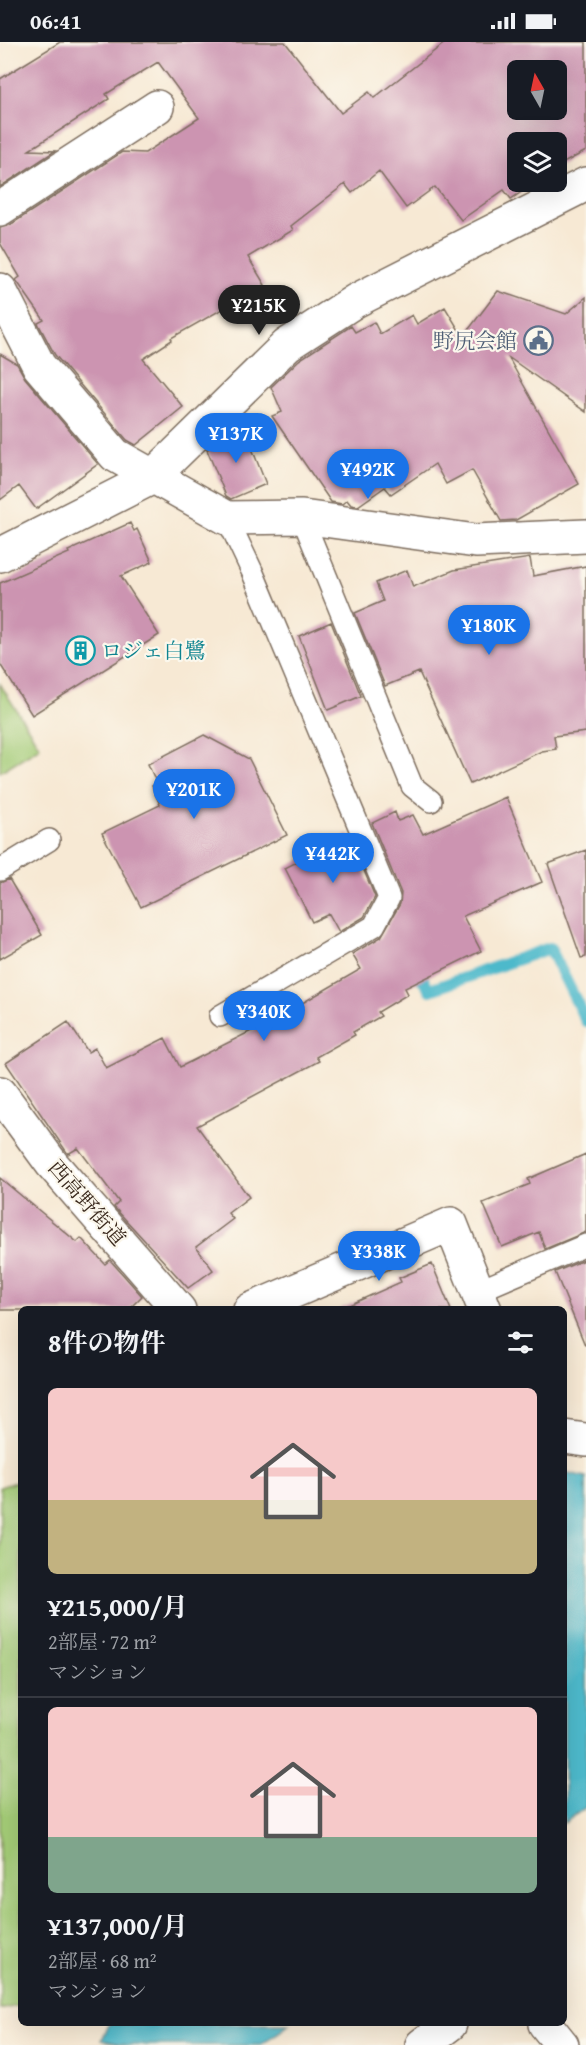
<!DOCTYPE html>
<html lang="ja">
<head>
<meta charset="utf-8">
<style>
  body { margin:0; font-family:"Gentium Book Plus","Noto Serif JP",serif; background:#20242c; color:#f1f3f6; height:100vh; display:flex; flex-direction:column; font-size:22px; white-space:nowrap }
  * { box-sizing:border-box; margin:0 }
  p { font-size:20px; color:#9ea1a6 }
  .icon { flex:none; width:33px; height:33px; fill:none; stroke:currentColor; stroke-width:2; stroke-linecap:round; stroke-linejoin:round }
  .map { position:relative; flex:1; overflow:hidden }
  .side { position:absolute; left:18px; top:1264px; width:549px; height:720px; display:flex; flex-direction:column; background:#171b24; border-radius:9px; box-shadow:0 6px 24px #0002 }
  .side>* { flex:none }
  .needle { width:39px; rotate:351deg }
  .fabs { position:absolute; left:507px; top:18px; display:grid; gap:12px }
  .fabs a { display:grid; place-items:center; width:60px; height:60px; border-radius:9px; background:#171b24; box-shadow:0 6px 24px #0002; font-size:30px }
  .price { position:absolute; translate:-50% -51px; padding:0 14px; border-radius:21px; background:#1a73e8; color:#fff; font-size:20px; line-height:39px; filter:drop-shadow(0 2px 3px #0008) }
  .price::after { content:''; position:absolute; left:50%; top:36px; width:18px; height:14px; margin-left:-9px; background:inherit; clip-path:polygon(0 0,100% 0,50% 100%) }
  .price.active { background:#222; color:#fff }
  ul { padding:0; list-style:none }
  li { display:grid; align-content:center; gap:12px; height:318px; padding:0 30px }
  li+li { border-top:2px solid #363941 }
  li span { display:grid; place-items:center; height:186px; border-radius:9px; color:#555 }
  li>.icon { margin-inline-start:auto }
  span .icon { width:108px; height:108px; fill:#fffc; stroke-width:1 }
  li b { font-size:26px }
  h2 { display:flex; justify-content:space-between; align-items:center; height:72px; padding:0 30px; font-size:26px }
  .status { display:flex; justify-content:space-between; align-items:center; height:42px; padding:0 30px; background:#171b24; direction:ltr }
  .status svg { height:16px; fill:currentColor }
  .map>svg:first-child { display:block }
</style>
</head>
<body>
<div class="status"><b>06:41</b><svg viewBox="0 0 49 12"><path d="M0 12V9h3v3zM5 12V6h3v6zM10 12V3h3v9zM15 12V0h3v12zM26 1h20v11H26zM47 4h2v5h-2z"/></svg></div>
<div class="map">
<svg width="586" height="2003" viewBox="0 0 586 2003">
  <rect width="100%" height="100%" fill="#fbf7ec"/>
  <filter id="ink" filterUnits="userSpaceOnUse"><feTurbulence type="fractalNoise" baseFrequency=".0167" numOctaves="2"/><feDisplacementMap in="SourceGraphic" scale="12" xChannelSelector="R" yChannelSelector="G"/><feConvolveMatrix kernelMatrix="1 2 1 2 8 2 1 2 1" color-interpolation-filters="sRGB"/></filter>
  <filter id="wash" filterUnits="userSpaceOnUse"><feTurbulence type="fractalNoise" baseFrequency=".008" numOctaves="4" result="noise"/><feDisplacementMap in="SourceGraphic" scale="24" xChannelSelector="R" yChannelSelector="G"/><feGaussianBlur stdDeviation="1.35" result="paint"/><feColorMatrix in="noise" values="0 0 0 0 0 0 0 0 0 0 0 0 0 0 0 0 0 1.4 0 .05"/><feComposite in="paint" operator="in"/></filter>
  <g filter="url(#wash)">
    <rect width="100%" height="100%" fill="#f7e9d4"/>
    <path fill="#a3cb76" stroke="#6f7a4a" stroke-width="1.5" d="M0 642 40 705 0 730Z
      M21 1438V1963L0 1968V1445Z"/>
    <path fill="#4eb9cb" stroke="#447274" stroke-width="1.5" d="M564 1430 586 1435V1765L564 1781Z
      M109 1982H290L261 2003H128L102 1998Z"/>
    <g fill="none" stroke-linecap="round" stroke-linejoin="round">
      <path stroke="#4eb9cb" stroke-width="12" d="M414 925 430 948 550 906 586 979"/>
    </g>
    <g id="blocks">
      <path fill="#cc94b1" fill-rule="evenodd" d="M60 0H285L341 71 369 50 374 56 446 0H586V109L556 125V100H518V140H536L511 157 504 148 461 178 435 145 406 166 379 129 352 151 345 142 291 184 293 188 248 215 265 243 171 296 172 298 143 317 183 365 136 403 127 398 55 313 38 281 44 278 16 238 20 235 0 201V186L10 183 122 110 145 111 199 76 158 20 106 52 109 57 29 108 55 109 0 145V37ZM518 28H556V68H518Z
        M498 249 566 272 586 255V370L508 315 579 442 516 478 501 479 472 428 446 442 435 422 391 452 385 445 358 464 351 463 347 458 342 462 331 460 272 374 282 370 271 345 299 318 351 284 355 290 374 280 380 292 412 273 417 282 445 265 463 295Z
        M0 312 17 322 25 336 98 422 36 467 19 444 0 458Z
        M244 386 266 442 231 457 226 454 207 408 218 396Z
        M130 481 134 489 137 487 152 520 121 534 159 593 32 673 0 622V541L69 511 68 509Z
        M530 516 533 534 586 524V690L554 694 556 707 542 709 470 742 419 630 385 644 355 571 383 559 376 541 407 528 413 545 454 528Z
        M331 580 361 654 328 668 299 594Z
        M204 693 249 717 287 793 141 865 102 791 160 763 152 744 157 742 148 722Z
        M506 755 542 840 463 874 481 909 405 946 408 952 378 970 381 974 353 990 355 993 316 1015 319 1019 197 1084 249 1155 228 1171 233 1177 196 1205 213 1228 188 1246 114 1165 119 1160 78 1106 68 1112 6 1021 68 980 88 1010 95 1006 106 1026 165 996 180 1025 273 978 361 927 352 912 381 895 400 862 401 851 372 781 395 770 398 779 413 773 423 792Z
        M349 793 375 855 364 875 339 890 329 872 312 880 285 826Z
        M586 808V915L581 916 548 822Z
        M9 837 42 893 0 917V841Z
        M586 1112V1190L545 1207 539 1190 502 1205 483 1161 530 1142 528 1137Z
        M0 1136 77 1200 81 1196 105 1222 110 1218 142 1254 128 1268H0Z
        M586 1217V1303H585L555 1230Z
        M432 1222 451 1268H338L401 1240 399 1236Z"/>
    </g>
  </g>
  <g filter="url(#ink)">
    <use href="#blocks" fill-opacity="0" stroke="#7d6d5e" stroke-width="1.5"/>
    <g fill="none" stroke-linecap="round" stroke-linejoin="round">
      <defs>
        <path id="lane" d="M302 475 412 744 431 759
          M0 828 49 798
          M220 974 374 884 389 856 252 529 227 476
          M478 1249 586 1203"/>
        <path id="street" d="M0 167 157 65
          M0 248 39 324 115 413 227 476 302 475 476 499 586 494
          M0 513 151 436 287 303 355 259 586 142
          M0 1051 52 1122 179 1268
          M250 1268 451 1182 485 1268
          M564 1395 586 1398
          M545 1982 562 2003
          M422 2003 450 1982"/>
      </defs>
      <use href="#lane" stroke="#7d6d5e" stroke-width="24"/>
      <use href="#street" stroke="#7d6d5e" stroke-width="36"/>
      <use href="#lane" stroke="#fff" stroke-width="21"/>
      <use href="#street" stroke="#fff" stroke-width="33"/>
    </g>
  </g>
  <defs>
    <symbol id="civic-ring" viewBox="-11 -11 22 22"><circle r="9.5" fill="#fbf7ec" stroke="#5c6f8a" stroke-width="1.5"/><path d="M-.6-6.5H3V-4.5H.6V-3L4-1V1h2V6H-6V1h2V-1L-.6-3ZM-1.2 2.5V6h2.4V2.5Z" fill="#5c6f8a"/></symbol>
    <symbol id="building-ring" viewBox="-11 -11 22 22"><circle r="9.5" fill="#fbf7ec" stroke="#0f9aa8" stroke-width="1.5"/><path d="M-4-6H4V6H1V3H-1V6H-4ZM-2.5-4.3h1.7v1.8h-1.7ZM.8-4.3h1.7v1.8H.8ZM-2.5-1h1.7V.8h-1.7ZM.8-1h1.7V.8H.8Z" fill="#0f9aa8"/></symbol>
  </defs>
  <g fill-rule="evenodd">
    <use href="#civic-ring" x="522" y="282" width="33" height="33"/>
    <use href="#building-ring" x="64" y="592" width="33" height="33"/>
  </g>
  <g text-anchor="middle" stroke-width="4.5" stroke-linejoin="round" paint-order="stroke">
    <g font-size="21" fill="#4e5e75" stroke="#fbf7ec" text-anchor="end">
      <text x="517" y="306">野尻会館</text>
    </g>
    <g font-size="21" fill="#0d838f" stroke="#fbf7ec" text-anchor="start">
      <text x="101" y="616">ロジェ白鷺</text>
    </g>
    <g font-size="21" fill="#3b2a1e" stroke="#fbf7ec">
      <text transform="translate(87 1161) rotate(49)" y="7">西高野街道</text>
    </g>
  </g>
</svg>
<div class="fabs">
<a><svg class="needle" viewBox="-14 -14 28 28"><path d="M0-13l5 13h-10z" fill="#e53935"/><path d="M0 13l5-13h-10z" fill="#9ea1a6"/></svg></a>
<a><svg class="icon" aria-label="layers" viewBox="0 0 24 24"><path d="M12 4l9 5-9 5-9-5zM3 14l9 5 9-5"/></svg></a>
</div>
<b class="price active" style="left:259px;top:294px">¥215K</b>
<b class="price" style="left:236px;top:422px">¥137K</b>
<b class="price" style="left:368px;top:458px">¥492K</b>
<b class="price" style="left:489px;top:614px">¥180K</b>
<b class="price" style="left:194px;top:778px">¥201K</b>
<b class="price" style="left:333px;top:842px">¥442K</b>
<b class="price" style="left:264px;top:1000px">¥340K</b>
<b class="price" style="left:379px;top:1240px">¥338K</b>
<section class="side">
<h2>8件の物件<svg class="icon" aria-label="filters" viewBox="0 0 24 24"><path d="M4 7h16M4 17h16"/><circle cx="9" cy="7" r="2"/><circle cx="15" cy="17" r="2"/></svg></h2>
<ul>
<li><span style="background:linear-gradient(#f6c9c9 60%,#c2b280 0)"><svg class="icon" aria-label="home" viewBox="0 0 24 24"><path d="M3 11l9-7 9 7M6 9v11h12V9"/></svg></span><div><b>¥215,000/月</b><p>2部屋 · 72 m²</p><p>マンション</p></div></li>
<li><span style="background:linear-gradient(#f6c9c9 70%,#7fa58c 0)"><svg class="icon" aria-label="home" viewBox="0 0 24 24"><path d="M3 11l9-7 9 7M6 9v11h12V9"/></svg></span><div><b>¥137,000/月</b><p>2部屋 · 68 m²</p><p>マンション</p></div></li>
</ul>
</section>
</div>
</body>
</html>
